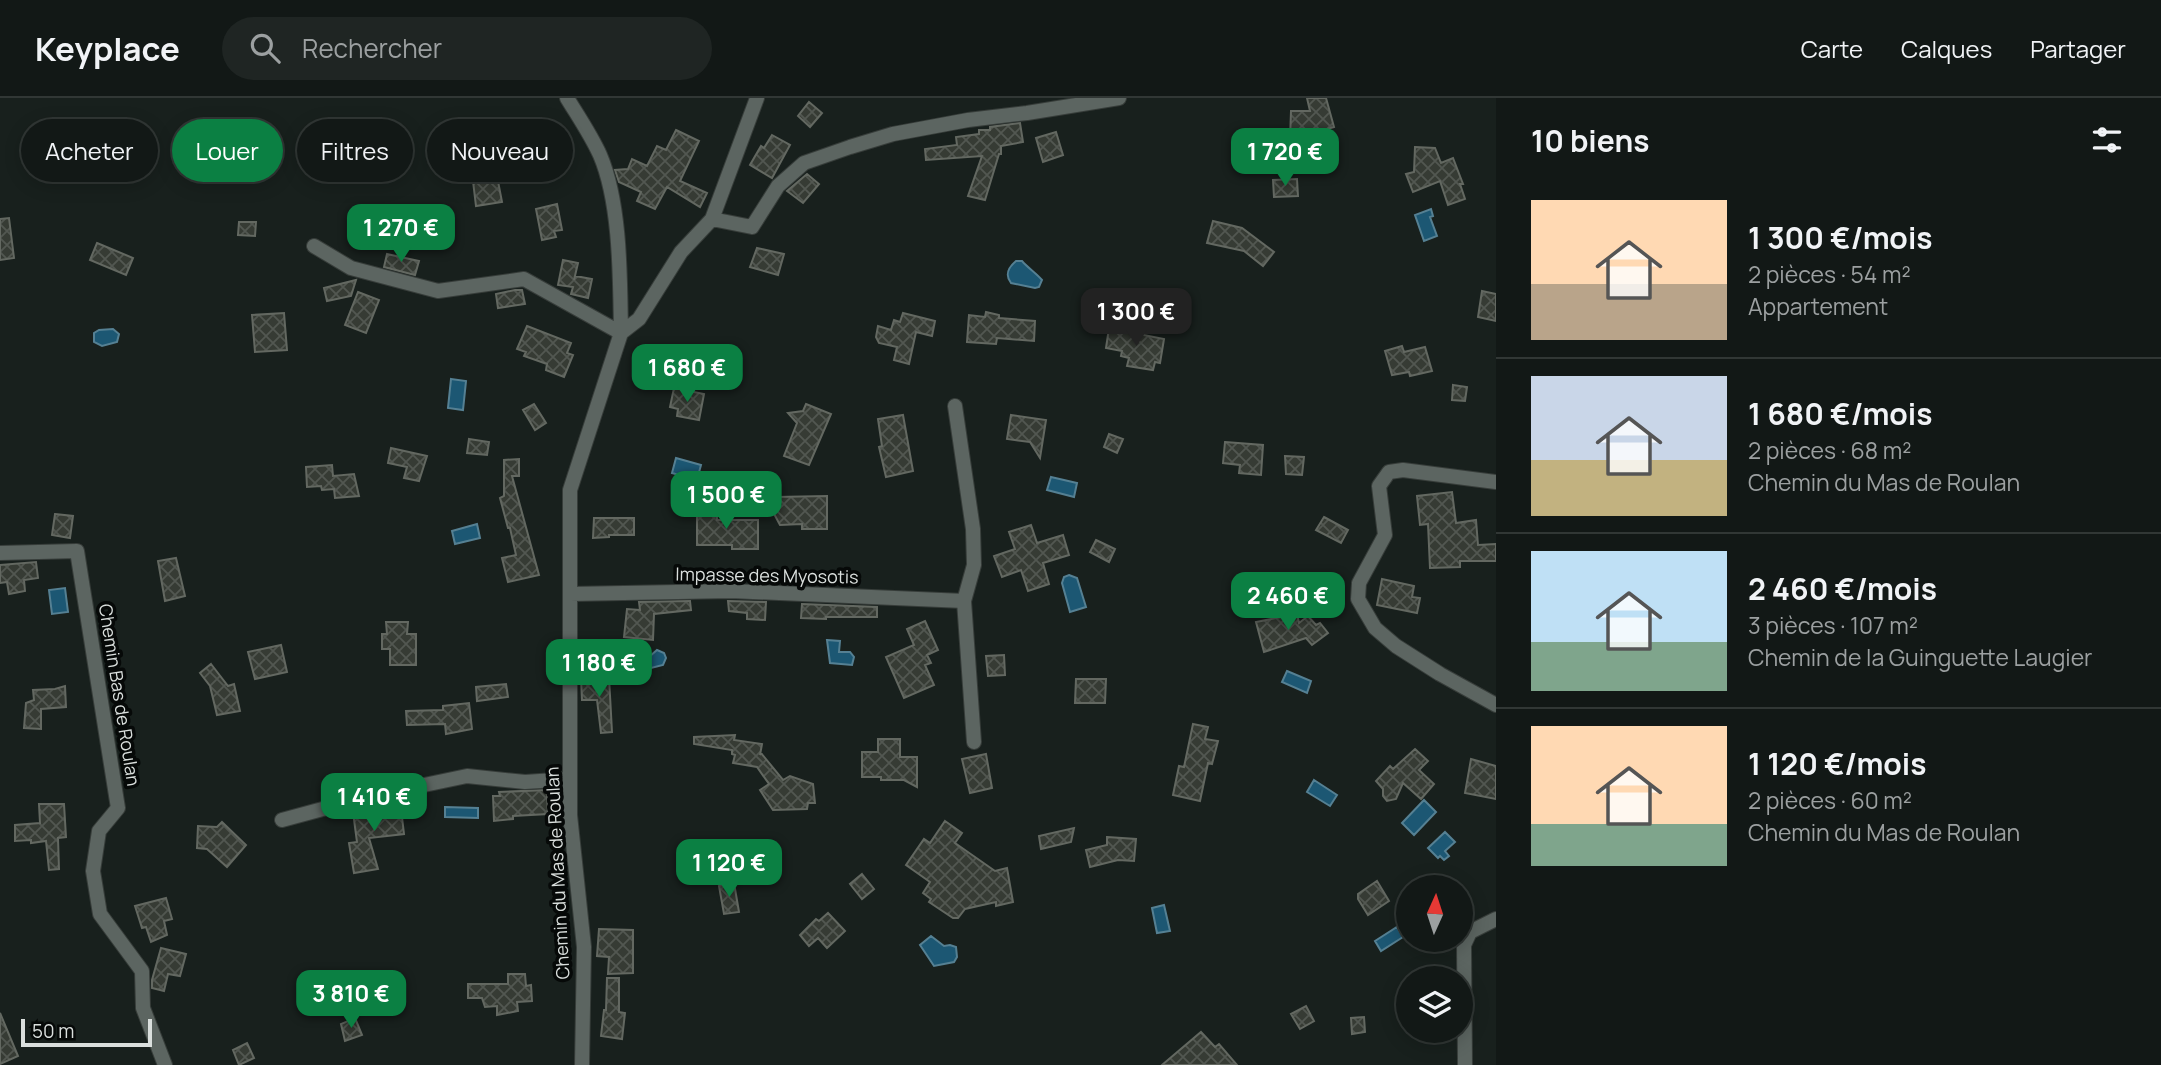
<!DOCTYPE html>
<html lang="fr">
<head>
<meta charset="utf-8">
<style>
  body { margin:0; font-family:Manrope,sans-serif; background:#1f2523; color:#f1f3f6; height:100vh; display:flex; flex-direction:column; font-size:26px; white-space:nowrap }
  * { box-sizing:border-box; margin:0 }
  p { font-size:23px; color:#9ca0a1 }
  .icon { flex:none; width:38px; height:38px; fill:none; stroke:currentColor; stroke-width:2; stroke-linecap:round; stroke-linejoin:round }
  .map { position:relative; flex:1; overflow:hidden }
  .details { display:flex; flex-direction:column; background:#121816; width:665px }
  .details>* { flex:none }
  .banner { position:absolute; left:21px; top:21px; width:665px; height:63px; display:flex; gap:14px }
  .needle { width:46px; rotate:3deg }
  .buttons { position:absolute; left:1396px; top:777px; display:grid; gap:14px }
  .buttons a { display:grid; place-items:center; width:77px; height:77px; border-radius:50%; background:#121816; box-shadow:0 4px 18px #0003,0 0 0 2px #313735; font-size:35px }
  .scale { position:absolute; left:21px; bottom:18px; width:131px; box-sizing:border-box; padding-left:7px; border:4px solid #dadfdd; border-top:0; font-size:19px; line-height:24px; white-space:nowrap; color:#dadfdd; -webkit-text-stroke:5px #060908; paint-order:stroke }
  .price { position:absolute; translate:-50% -60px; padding:0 16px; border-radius:14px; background:#0b8043; color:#fff; font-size:23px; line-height:46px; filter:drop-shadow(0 2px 4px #0008) }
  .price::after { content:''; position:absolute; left:50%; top:42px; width:21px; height:16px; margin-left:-10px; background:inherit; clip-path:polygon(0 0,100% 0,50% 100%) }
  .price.active { background:#222; color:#fff }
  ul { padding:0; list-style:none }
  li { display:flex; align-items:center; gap:21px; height:175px; padding:0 35px }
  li+li { border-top:2px solid #313735 }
  li span { display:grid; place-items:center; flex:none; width:196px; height:140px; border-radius:0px; color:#555 }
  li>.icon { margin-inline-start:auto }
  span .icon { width:84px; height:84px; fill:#fffc; stroke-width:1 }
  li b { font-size:30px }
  h2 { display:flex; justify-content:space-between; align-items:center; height:84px; padding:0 35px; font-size:30px }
  .chip { padding:0 24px; border-radius:32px; background:#121816; box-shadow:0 4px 18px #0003,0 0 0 2px #313735; font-size:24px; line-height:63px }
  .chip.active { background:#0b8043; color:#fff }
  header { display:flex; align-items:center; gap:42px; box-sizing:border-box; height:98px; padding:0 35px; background:#121816; border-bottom:2px solid #313735 }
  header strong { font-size:33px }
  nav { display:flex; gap:38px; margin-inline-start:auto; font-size:24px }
  .search { width:490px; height:63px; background:#1f2523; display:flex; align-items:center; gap:18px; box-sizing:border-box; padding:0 24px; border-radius:38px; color:#9ca0a1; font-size:26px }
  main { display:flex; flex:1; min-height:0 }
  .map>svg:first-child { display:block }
</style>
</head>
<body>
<header>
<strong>Keyplace</strong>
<div class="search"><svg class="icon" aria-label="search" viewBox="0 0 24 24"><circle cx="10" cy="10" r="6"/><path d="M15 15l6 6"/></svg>Rechercher</div>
<nav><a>Carte</a><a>Calques</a><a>Partager</a></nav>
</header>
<main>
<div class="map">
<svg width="1496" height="967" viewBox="0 0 1496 967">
  <defs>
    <pattern id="building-cross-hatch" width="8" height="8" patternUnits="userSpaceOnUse" patternTransform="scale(1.75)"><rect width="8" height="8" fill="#363b34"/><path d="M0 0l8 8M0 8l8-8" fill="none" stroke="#525751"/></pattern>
  </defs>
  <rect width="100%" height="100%" fill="#18201d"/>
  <path fill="#1c5773" stroke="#558093" stroke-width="2" d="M399 41 405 52 378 68 372 57Z
    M1431 111 1433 118 1430 119 1437 138 1424 143 1415 117Z
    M1016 163H1022C1028 170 1036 175 1042 182L1039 189 1035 190 1011 185C1004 176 1009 169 1016 163Z
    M113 231 119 236 117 244 102 248 94 244V235L99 232Z
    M451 281 466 283 463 312 448 310Z
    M676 360 701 367 697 382 672 375Z
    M1051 379 1077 385 1074 399 1047 392Z
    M477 426 480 440 455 446 452 433Z
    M1069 477 1077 480 1086 509 1070 514 1062 485 1064 479Z
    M65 490 68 514 52 516 49 492Z
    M827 542 840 543 839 554H850L854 559 852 567 830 565Z
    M657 552 664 555 666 560 663 567 651 570 642 568 639 562 642 559H649Z
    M1287 573 1311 583 1307 595 1282 584Z
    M1314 682 1337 697 1330 708 1307 694Z
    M1424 702 1436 714 1414 737 1402 725Z
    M445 709 478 710V720L445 719Z
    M1445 734 1455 744 1445 753 1449 758 1444 762 1440 758 1438 760 1428 750Z
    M1164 807 1170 833 1157 835 1152 810Z
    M1397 829 1403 839 1381 853 1375 843Z
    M931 838 944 848 950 847 956 849 957 859 954 864 934 868 920 847Z"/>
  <path fill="url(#building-cross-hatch)" stroke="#636861" stroke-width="2" d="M1307 0H1326L1334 29 1290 42 1291 13H1310Z
    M809 4 822 15 810 29 798 18Z
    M1020 25 1023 44 1001 48V56H999L985 102 968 98 982 58 926 62 925 51 957 47 956 39 979 36V32H990V29Z
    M676 32 699 43 680 83 707 95 700 109 667 89 655 111 637 103 641 94 619 84 615 72 628 71 632 61 647 68 657 48 666 52Z
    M1056 34 1063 57 1043 64 1036 40Z
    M772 37 790 47 772 80 750 67 761 48 764 50Z
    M1415 49 1435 50 1441 65 1453 60 1463 86H1460L1465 101 1448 107 1440 83 1413 94 1406 76 1414 74Z
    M807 76 819 86 803 105 787 93Z
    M497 78 502 104 476 108 473 83Z
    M1297 81 1298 98 1274 99 1273 82Z
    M557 106 562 132 554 133 556 139 542 142 536 111Z
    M9 120 14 160 0 162V121Z
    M1213 123 1242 130 1274 154 1263 168 1244 153 1207 145Z
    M239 124H256L255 138 238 137Z
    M97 145 133 160 126 177 90 162Z
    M757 150 784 156 778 177 750 169Z
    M387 156 419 163 415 177 384 169Z
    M563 162 578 165 574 182 575 178 592 181 588 200 571 196 573 189 558 187Z
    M356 182 351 198 327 203 324 190Z
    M515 192H522L525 206 498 210 496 196Z
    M1482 193 1496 196V223L1478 219Z
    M358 194 379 202 366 235 345 227Z
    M986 214 999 217V220L1035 223 1034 243 997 240 996 246 967 244 969 217 985 219Z
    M284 215 287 252 255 254 252 217Z
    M903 215 935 223 932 238 916 234 909 266 894 262 897 249 879 245 876 239 878 228 891 232 894 222 900 224Z
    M527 228 571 245 567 255 573 257 564 279 546 272 547 266 524 258 526 254 517 251Z
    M1109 230 1164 241 1160 265 1155 264 1153 272 1127 268 1129 260 1121 258 1122 253 1106 250Z
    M1402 248 1404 254 1425 249 1432 273 1410 278 1409 274 1392 277 1385 253Z
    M1453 287 1467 289 1465 303 1452 302Z
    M674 290 704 296 699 322 677 318 678 311 670 309Z
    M534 306 546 325 535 332 523 312Z
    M806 306 831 316 809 367 784 358 797 325 788 315 803 313Z
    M903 317 913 373 886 379 879 349 882 348 878 321Z
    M1011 317 1046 322 1040 360 1030 344 1007 341Z
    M1109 336 1123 341 1117 355 1104 349Z
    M469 341 489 344 487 357 467 355Z
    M1225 344 1263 347 1261 377 1239 375 1240 367 1223 365Z
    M391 350 427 358 419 383 404 380 407 369 388 365Z
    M1285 358 1304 359 1302 377 1286 376Z
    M519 361V378H512L539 477 508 484 502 460 516 457 510 430H508L500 400 504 398V362Z
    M332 367 333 378 354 376 359 398 335 400 334 391 322 392 321 388 307 389 306 369Z
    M757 384 776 385 775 399 827 398V431H802V426L780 427Z
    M1452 394 1456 425 1476 422 1478 447 1496 446V463H1460V469L1430 470 1428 426 1420 427 1417 398Z
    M697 411H717V422H758V451H732V447H697Z
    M55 416 73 418 70 440 52 437Z
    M1324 419 1348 432 1341 445 1316 432Z
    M594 420H634V437H609V439L593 440Z
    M1031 427 1037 445 1063 437 1069 457 1043 465 1049 486 1028 493 1021 472 1002 479 994 458 1015 451 1009 434Z
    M1096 442 1115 451 1109 464 1090 454Z
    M176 460 185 498 165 503 158 463Z
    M36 464 38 480 24 482 25 493 9 496 7 484 0 485V467Z
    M1382 481 1414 488 1412 499 1420 500 1417 515 1377 507Z
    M690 503 691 512 654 516 653 542 624 539 627 511 640 512 639 504Z
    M728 503 766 504 765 522 747 521V515L729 513Z
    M802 506 877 509V519H826V521L801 520Z
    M1297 516 1299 525 1308 518 1316 527 1320 525 1328 535 1312 547 1306 540 1264 554 1256 524Z
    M925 523 938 552 927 557 931 565 925 567 934 587 904 600 886 559 914 547 907 531Z
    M386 524H408L407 536H416V567H390V551H382V536H387Z
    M281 547 287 574 255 581 248 554Z
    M1004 557 1005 577 988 578 986 558Z
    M211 566 228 588 234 586 240 613 217 617 210 588 200 575Z
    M609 579 612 634 601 635 597 602H582L581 580Z
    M1076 581H1106L1105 605H1075Z
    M506 586 508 599 477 603 476 589Z
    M65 588 66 609 41 611V631L24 630 26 605 34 602 33 592 55 591Z
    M469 605 472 631 446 636 445 626 407 627 406 613 443 612V608Z
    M1193 626 1208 629 1205 641 1218 643 1212 666 1208 665 1200 703 1173 697 1179 668 1184 669Z
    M735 637 734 642 762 646 760 657 761 655 783 682 790 678 813 686 815 705H808L807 711 773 712 760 692 769 686 757 669 733 665 735 657 732 656V652L694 646V639Z
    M878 641H900V659H917V689L904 682H881V679H862V654H878Z
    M1415 651 1428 663 1419 672 1434 686 1421 701 1403 685 1396 701 1387 703 1383 698V691L1376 683 1390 668 1393 671Z
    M986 656 992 690 970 695 962 661Z
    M1471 661 1496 668V701L1465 695Z
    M547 692 548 716 513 718V721L494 723 493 698H500L499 694Z
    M400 702 404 736 369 740 378 771 354 775 349 745 357 744 353 714 373 713V708Z
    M39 706H64L66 739 58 740 59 771 49 772 46 743 31 745V742L15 743V727L40 725Z
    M945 723 962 735 955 745 995 773 1007 770 1013 804 996 808V804L965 811 958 820H953L929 804 931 801 923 795 930 784 906 767 924 741 930 745Z
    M222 724 246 747 227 769 207 751 197 750 198 728 217 729Z
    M1074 730 1071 744 1041 751 1039 738Z
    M1107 739 1136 741 1134 763 1118 762 1090 769 1086 752 1107 747Z
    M862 776 874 791 862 801 850 786Z
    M1377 783 1389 803 1368 817 1358 801V796Z
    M734 785 739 814 724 816 719 788Z
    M166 800 172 821 164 823 167 837 151 844 146 829 142 830 135 808Z
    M828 815 845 833 827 850 818 840 809 848 800 837 816 821 819 823Z
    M599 831 633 832V875L608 876 609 859 597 858Z
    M161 850 186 856 180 878 168 876 164 893 152 890V882Z
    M508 876H525L526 888 531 887 532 903 517 904 518 913 497 917V908L485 909 482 900H468V886H508Z
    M607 880H619V914L625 915 622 941 601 938 604 912H606Z
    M1306 908 1314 923 1300 931 1291 916Z
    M0 915 18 958 0 966Z
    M1364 919 1365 934 1352 936 1351 920Z
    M355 920 362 937 345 943 341 926Z
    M1201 934 1215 949 1219 946 1237 967H1162Z
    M247 945 254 960 239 967 233 952Z"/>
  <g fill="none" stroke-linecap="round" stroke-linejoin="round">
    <defs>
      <path id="street" d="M567 0C578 18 591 37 600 57 621 106 620 182 621 235
        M712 121 752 129 778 88 804 65 850 49 893 36 968 22 1027 15 1119 0
        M314 148 351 170 438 193 524 181 621 235
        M955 308 973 431 974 467 964 503
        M1496 384 1403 372 1389 374 1379 388 1385 437 1359 485 1358 501 1375 530 1396 548 1440 576 1496 607
        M0 455 77 453 118 710 99 733 93 773 100 816 142 873 143 910 165 967
        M570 496 731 493 964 503 974 644
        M282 722 367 699 467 678 525 684 570 681
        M582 967 584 849 570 717V392L621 235 639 221 681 154 712 121 757 0
        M1465 967 1464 847 1470 834 1496 821"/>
    </defs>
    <use href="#street" stroke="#373d3a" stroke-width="16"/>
    <use href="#street" stroke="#5c6561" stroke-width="14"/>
  </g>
  <g text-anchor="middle" stroke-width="7" stroke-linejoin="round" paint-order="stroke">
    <g font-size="18" fill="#dadfdd" stroke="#060908">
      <text transform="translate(767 478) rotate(1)" y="6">Impasse des Myosotis</text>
      <text transform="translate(119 597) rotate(81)" y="6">Chemin Bas de Roulan</text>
      <text transform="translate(558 775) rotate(-93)" y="6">Chemin du Mas de Roulan</text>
    </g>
  </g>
</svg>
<div class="buttons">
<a><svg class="needle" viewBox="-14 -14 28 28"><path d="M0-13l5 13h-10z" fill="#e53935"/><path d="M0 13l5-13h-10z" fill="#9ca0a1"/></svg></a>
<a><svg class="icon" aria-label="layers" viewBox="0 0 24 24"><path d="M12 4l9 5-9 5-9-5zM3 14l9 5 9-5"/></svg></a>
</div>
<div class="scale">50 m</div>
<b class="price" style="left:1285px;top:90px">1 720 €</b>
<b class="price" style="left:401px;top:166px">1 270 €</b>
<b class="price active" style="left:1136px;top:250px">1 300 €</b>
<b class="price" style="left:687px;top:306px">1 680 €</b>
<b class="price" style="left:726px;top:433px">1 500 €</b>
<b class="price" style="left:1288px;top:534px">2 460 €</b>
<b class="price" style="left:599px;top:601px">1 180 €</b>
<b class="price" style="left:374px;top:735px">1 410 €</b>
<b class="price" style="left:729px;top:801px">1 120 €</b>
<b class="price" style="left:351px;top:932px">3 810 €</b>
<div class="banner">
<a class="chip">Acheter</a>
<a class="chip active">Louer</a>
<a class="chip">Filtres</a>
<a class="chip">Nouveau</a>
</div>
</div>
<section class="details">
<h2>10 biens<svg class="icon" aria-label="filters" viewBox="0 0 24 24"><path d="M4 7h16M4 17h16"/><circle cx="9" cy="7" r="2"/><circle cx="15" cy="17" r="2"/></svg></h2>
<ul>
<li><span style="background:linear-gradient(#ffd9b3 60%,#b9a48a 0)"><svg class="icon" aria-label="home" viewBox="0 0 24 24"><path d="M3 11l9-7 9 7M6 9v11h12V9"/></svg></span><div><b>1 300 €/mois</b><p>2 pièces · 54 m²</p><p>Appartement</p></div></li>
<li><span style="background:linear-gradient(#c9d6e8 60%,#c2b280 0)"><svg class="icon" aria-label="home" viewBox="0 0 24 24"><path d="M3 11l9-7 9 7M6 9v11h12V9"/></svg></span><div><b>1 680 €/mois</b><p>2 pièces · 68 m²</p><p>Chemin du Mas de Roulan</p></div></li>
<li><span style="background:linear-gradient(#bfe0f5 65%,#7fa58c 0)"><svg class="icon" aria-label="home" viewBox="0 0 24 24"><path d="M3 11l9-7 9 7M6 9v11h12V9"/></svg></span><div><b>2 460 €/mois</b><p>3 pièces · 107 m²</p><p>Chemin de la Guinguette Laugier</p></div></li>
<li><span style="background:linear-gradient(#ffd9b3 70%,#7fa58c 0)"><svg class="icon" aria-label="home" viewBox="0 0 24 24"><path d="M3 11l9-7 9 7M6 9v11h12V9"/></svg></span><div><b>1 120 €/mois</b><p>2 pièces · 60 m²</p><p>Chemin du Mas de Roulan</p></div></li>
</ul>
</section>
</main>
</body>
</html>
